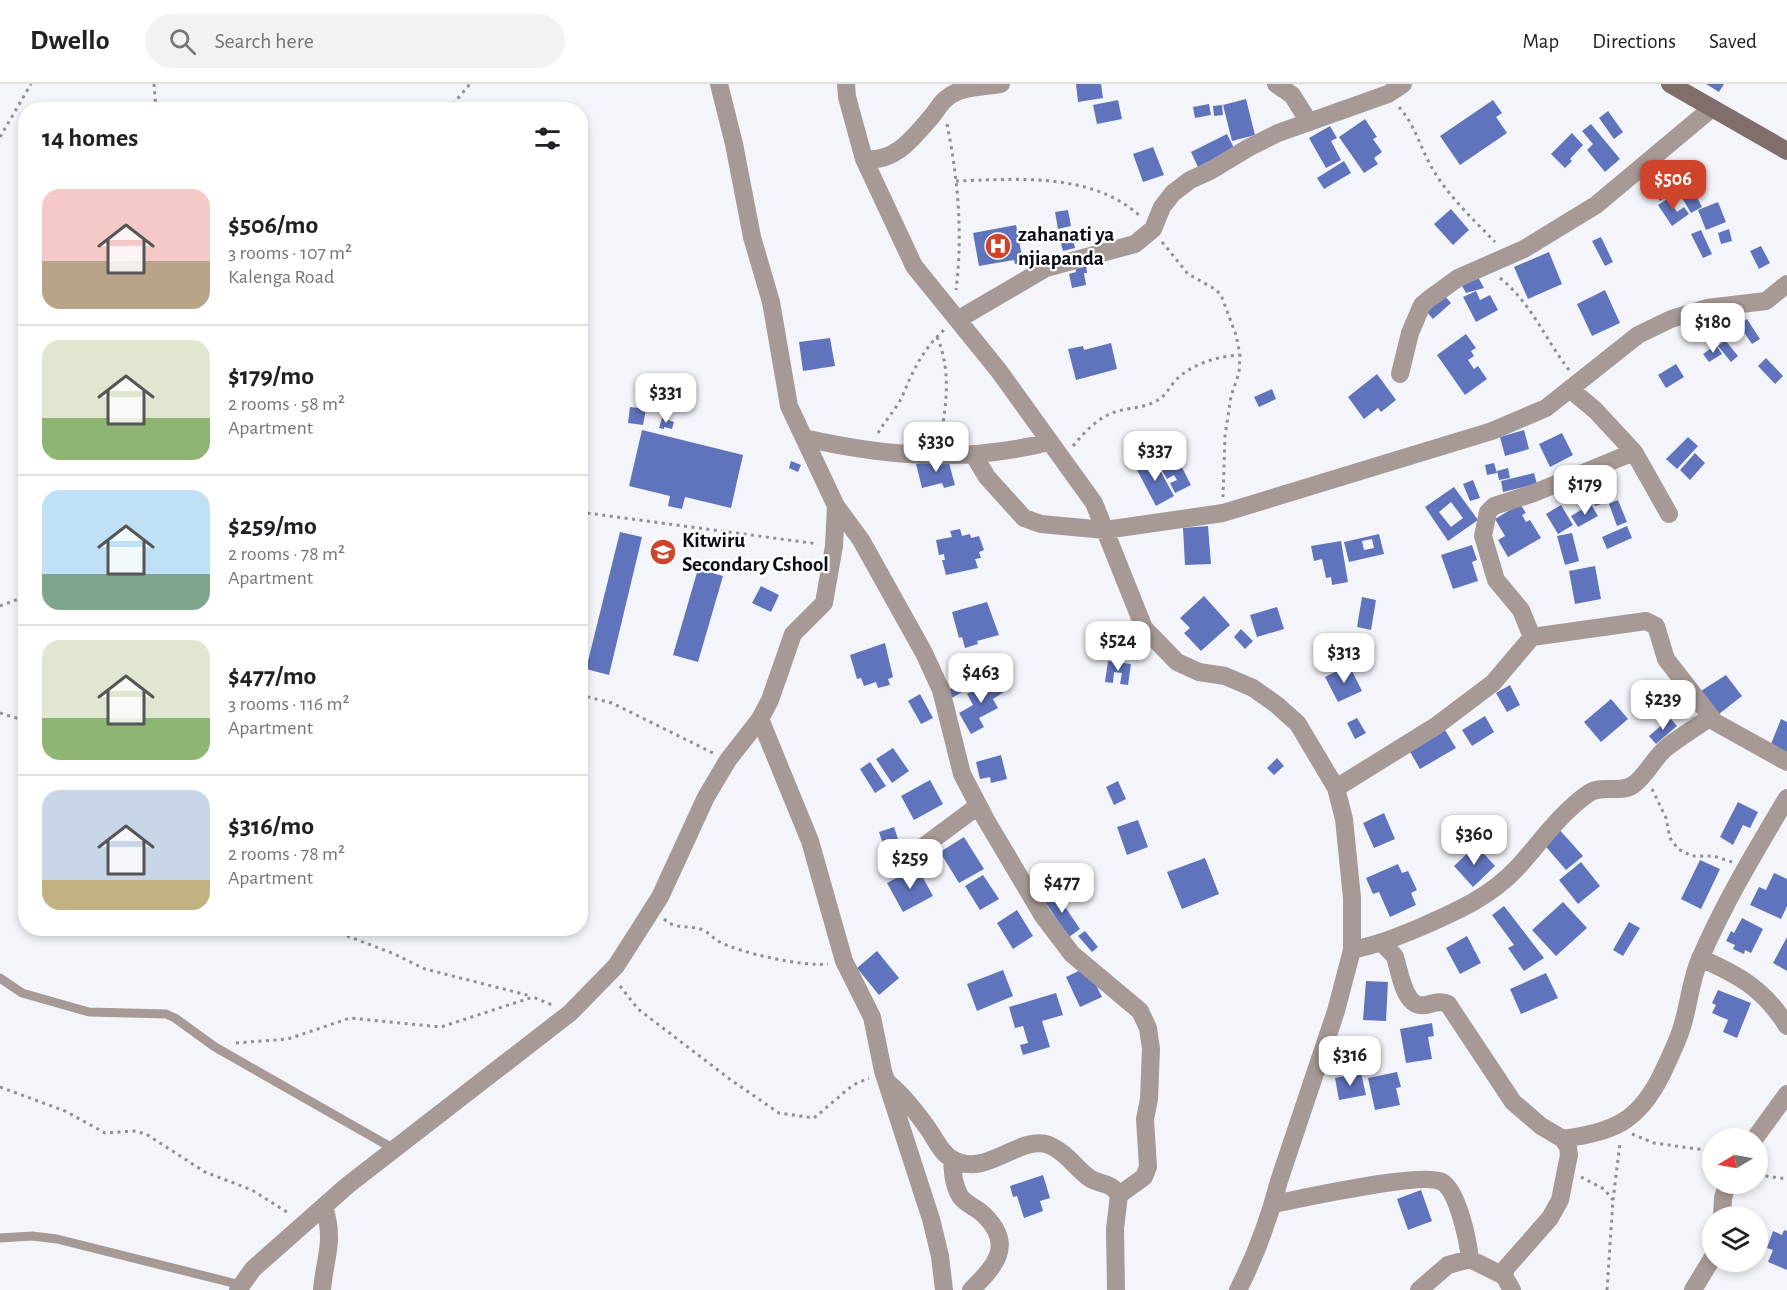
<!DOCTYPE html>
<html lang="en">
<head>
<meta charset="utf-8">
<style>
  body { margin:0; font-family:"Alegreya Sans",sans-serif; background:#f2f2f2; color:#202124; height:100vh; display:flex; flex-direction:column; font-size:22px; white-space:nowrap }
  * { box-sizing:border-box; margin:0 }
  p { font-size:20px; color:#757577 }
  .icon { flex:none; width:33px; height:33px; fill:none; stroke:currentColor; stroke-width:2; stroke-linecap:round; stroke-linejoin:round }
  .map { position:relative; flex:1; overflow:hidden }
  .details { position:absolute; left:18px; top:18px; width:570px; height:834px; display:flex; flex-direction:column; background:#fff; border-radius:24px; box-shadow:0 3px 9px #0003 }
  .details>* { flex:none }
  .needle { width:39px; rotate:260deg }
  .tools { position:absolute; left:1702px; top:1044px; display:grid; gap:12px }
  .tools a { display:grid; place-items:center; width:66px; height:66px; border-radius:50%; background:#fff; box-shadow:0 3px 9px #0003; font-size:30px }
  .price { position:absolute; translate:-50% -51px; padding:0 14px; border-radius:12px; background:#fff; color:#222; font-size:20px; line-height:39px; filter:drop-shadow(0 2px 3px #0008) }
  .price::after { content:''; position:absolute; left:50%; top:36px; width:18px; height:14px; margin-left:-9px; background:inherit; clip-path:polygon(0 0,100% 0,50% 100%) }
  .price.on { background:#cf432a; color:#fff }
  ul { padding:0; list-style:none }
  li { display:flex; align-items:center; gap:18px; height:150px; padding:0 24px }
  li+li { border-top:2px solid #e0e0e0 }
  li span { display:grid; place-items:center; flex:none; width:168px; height:120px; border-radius:18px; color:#555 }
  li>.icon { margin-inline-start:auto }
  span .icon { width:72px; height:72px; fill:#fffc; stroke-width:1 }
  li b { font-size:26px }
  h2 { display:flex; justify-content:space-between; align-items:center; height:72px; padding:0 24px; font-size:26px }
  header { display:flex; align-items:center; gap:36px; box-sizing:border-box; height:84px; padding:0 30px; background:#fff; border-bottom:2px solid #e0e0e0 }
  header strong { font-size:28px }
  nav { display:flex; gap:33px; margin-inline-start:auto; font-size:21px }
  .search { width:420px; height:54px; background:#f2f2f2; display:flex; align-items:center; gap:15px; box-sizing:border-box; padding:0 21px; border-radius:33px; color:#757577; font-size:22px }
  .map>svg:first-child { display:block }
</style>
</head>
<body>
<header>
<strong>Dwello</strong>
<div class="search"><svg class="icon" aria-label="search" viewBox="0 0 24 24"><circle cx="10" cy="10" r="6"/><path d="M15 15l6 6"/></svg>Search here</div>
<nav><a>Map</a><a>Directions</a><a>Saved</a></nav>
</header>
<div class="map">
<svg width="1787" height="1206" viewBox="0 0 1787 1206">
  <rect width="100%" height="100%" fill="#f3f5fa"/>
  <path fill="#6074bd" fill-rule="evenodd" d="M1076 0H1101L1103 14 1078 18Z
    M1706 0H1724L1719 8Z
    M1246 15 1255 51 1232 57 1223 21Z
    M1118 16 1122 35 1097 40 1093 21Z
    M1493 16 1502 29 1496 33 1507 49 1460 81 1440 52Z
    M1209 20 1211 31 1195 34 1193 23Z
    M1222 21 1223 31 1214 32 1213 22Z
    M1608 27 1623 48 1614 55 1599 34Z
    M1365 35 1377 53 1373 55 1382 68 1374 74 1378 80 1364 89 1339 53Z
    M1591 40 1620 75 1605 88 1587 66 1593 60 1582 47Z
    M1330 42 1337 54 1331 57 1341 76 1326 84 1309 54Z
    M1572 49 1583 61 1570 75 1572 77 1565 84 1551 70Z
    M1227 50 1234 64 1198 83 1191 68Z
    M1153 63 1164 91 1143 98 1133 70Z
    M1660 75 1664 81 1653 89 1663 103 1666 100 1672 108 1660 117 1640 89Z
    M1344 77 1351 89 1324 105 1317 94Z
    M1691 102 1702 123 1691 129 1679 109Z
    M1675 110 1679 117 1672 121 1677 128 1684 123 1689 130 1672 142 1658 121Z
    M1718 118 1726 138 1706 146 1698 126Z
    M1451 125 1469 146 1453 161 1434 140Z
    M1068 126 1071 142 1058 145 1055 128Z
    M1016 141 1023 178 1015 180 1014 176 979 182 973 149Z
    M1729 145 1732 157 1721 160 1718 149Z
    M1701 146 1712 170 1703 174 1691 150Z
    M1072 149 1075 164 1063 167 1059 152Z
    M1601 153 1613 178 1605 182 1592 157Z
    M1761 162 1770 179 1759 185 1750 167Z
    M1549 168 1562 200 1528 215 1514 183Z
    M1075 179H1086L1087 189H1084L1086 201 1072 204 1069 190 1076 188Z
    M1478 193 1484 204 1466 209 1462 202Z
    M1605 206 1620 239 1592 252 1577 220Z
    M1476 207 1480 216 1490 211 1498 226 1476 238 1463 213Z
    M1444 211 1451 219 1433 235 1425 226Z
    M1747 235 1760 255 1752 260 1739 241Z
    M1466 250 1476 264 1471 267 1474 272 1468 276 1474 285 1478 282 1487 295 1465 311 1437 271Z
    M830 254 835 282 803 287 799 258Z
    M1725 256 1738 272 1731 278 1718 262Z
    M1111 259 1117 285 1076 296 1068 265 1083 262 1084 266Z
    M1716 261 1722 270 1709 278 1703 270Z
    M1766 274 1783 292 1775 300 1758 282Z
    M1676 280 1684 293 1666 304 1658 291Z
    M1377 290 1396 316 1381 328 1378 324 1364 335 1348 313Z
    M1272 305 1276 315 1259 323 1254 313Z
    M630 323 646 325 643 341 628 339Z
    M662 334 674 338 672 345 664 343V345L659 344Z
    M642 346 743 371 731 424 685 413 682 425 668 422 670 412 629 402Z
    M1524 346 1529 365 1505 372 1500 353Z
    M1562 349 1573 371 1550 383 1539 360Z
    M1688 353 1698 362 1677 385 1666 375Z
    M1174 368 1191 401 1175 409 1170 399 1177 396 1174 391 1167 395 1160 383 1168 379 1165 373Z
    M1695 369 1705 379 1690 396 1680 386Z
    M947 372 955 401 944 404 942 399 922 404 916 380Z
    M1154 375 1174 412 1156 422 1136 384Z
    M791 377 801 381 798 388 789 384Z
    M1494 379 1497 389 1487 391 1485 381Z
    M1508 384 1510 394 1499 396 1497 387Z
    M1534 389 1537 400 1503 408 1501 397Z
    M1585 392 1589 401 1562 415 1557 406Z
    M1473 396 1480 414 1470 417 1463 400Z
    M1597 400 1604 419 1595 422 1589 403Z
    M1454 403 1478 436 1448 457 1425 423ZM1451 418 1463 434 1451 443 1439 428Z
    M1618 416 1627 438 1617 442 1609 420Z
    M1520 420 1526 429 1522 431 1526 438 1530 436 1541 454 1508 473 1498 456 1505 452 1495 435Z
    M1591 420 1598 432 1578 443 1571 432Z
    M1561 421 1573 441 1558 450 1546 430Z
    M1208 442 1211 480 1185 481 1183 444Z
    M1627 442 1632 454 1607 465 1602 453Z
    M960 445 962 452 970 450 971 454 979 452 984 466 979 468 981 474 975 475 978 484 946 491 942 476H945L944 470 939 471 936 456 952 453 950 447Z
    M620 448 642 453 609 591 586 585Z
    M1572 449 1579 477 1565 481 1557 452Z
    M1379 450 1384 470 1349 478 1344 458ZM1372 455 1374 464 1364 466 1362 457Z
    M1341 457 1348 498 1332 501 1331 493 1326 494 1322 475 1314 477 1311 462Z
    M1472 461 1477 476 1472 478 1478 497 1453 505 1441 471Z
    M1595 482 1601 515 1575 520 1569 487Z
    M698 485 723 492 698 578 673 571Z
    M761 502 779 511 771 528 752 519Z
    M1204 512 1230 541 1201 567 1184 549 1190 544 1180 534Z
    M1362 513 1376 516 1371 546 1357 543Z
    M987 518 999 551 977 557 978 560 965 564 962 553 959 554 952 528Z
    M1277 523 1284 545 1257 553 1250 531Z
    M1241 545 1253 557 1245 565 1234 553Z
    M885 559 893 593 888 595 890 601 878 604 876 598 864 602 861 594 857 595 850 571Z
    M1108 577 1131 580 1128 601 1120 600 1122 589 1114 588 1113 599 1105 598Z
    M1349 581 1362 607 1338 618 1325 593Z
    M1726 591 1742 612 1719 630 1701 607Z
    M996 593 1004 608 993 615 998 624 979 634 984 643 971 650 959 629 973 621 967 610Z
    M959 599 964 607 950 615 946 608Z
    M1510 601 1520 621 1507 628 1496 609Z
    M920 610 933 634 921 640 908 617Z
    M1611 615 1628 635 1601 658 1584 638Z
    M1485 632 1494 648 1472 662 1462 646Z
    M1357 634 1366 649 1355 655 1347 639Z
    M1670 634 1677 642 1656 660 1649 652Z
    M1781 635 1787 638V673L1769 665Z
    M1445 646 1456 664 1420 685 1409 666Z
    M893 664 909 687 892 699 876 675Z
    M1001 671 1007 695 991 699 990 693 980 695 976 678Z
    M1277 674 1284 682 1274 691 1267 684Z
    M870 678 886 702 875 709 860 685Z
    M930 696 943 720 914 736 901 712Z
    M1118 697 1126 715 1114 721 1106 703Z
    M1738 718 1758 728 1750 744 1743 741 1733 761 1720 753Z
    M1384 729 1395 755 1374 764 1363 739Z
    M1138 736 1148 763 1127 771 1117 743Z
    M894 743 903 770 888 775 879 748Z
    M1557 743 1583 772 1566 786 1541 757Z
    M964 753 984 785 959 799 940 768Z
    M1476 761 1495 782 1473 803 1454 782Z
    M1205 774 1219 810 1182 825 1167 788Z
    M1700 776 1720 785 1701 825 1681 815Z
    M1581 778 1600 802 1578 820 1559 796Z
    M1398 780 1402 789 1408 787 1417 806 1411 809 1416 821 1390 833 1379 808 1373 810 1366 794Z
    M917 783 933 812 903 828 887 799Z
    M1774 789 1787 795V822L1781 835 1750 821 1759 803 1766 806Z
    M983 791 999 815 980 826 965 802Z
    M1055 808 1080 845 1069 853 1043 815Z
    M1563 818 1587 844 1556 872 1532 846Z
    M1504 822 1544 874 1524 887 1508 864 1514 861 1492 831Z
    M1017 826 1033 852 1013 865 997 839Z
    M1742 834 1763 845 1751 869 1745 866 1744 870 1733 865 1735 861 1726 857 1731 847 1734 849Z
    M1629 838 1640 844 1623 872 1613 866Z
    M1085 847 1098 863 1092 868 1078 852Z
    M1467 852 1481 879 1460 890 1446 864Z
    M1787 853V887L1773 879Z
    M877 867 899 894 879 911 857 884Z
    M1087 883 1102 913 1080 923 1066 893Z
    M1003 886 1013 912 977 927 967 900Z
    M1546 889 1558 914 1521 930 1510 905Z
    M1366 897 1388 898 1386 937 1363 936Z
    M1718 906 1751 919 1737 954 1723 948 1728 936 1712 929 1716 921 1712 919Z
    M1056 909 1063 931 1042 937 1050 963 1023 971 1020 961 1028 959 1023 942 1015 944 1009 923Z
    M1432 939 1434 952 1428 953 1432 975 1406 979 1400 945Z
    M1397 988 1401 1003 1396 1004 1400 1021 1375 1026 1368 994Z
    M1361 989 1366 1011 1339 1016 1335 994Z
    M1043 1091 1050 1114 1040 1117 1043 1127 1024 1134 1017 1112 1013 1113 1010 1102Z
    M1421 1106 1432 1137 1408 1146 1397 1115Z
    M1784 1146 1787 1147V1186L1768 1178 1773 1166 1767 1164 1773 1147 1782 1151Z"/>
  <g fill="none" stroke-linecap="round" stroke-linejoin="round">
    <path stroke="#8e9097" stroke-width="3" stroke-dasharray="3 4.5" stroke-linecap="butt" d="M154 0 156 26
      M1399 23C1415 41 1420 63 1432 84 1448 112 1473 135 1495 158
      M448 26 470 0
      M947 40C958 95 963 150 956 206
      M0 53 31 0
      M956 97C1017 95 1092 88 1140 132
      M1162 158 1188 190 1215 205 1221 211 1236 251 1240 271 1239 289 1231 312 1225 352 1223 413
      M1500 194C1532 220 1545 255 1569 286
      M937 253C951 285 947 321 940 355
      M878 349C885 337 896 325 902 313 913 286 923 265 945 245
      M1073 362C1084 349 1095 336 1112 329 1127 323 1147 325 1161 314 1168 308 1172 299 1179 293 1195 279 1219 272 1240 271
      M580 428 818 460
      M0 522 26 512
      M580 611 612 619 713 669
      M0 629 26 637
      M1652 705 1666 734 1670 754 1678 765 1692 772H1714L1732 778
      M664 835C678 847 688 840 703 846 709 849 713 854 718 857 739 869 804 883 828 880
      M326 844 392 869 425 885 531 912
      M620 902 638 925 731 996 779 1029 814 1034 853 1001 869 994
      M236 959 288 955 350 934 441 943 533 913 552 921
      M0 1003 65 1027 105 1049 134 1047 146 1050 205 1088 252 1106 290 1130
      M1632 1050 1654 1059 1705 1066 1713 1072
      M1758 1091 1787 1095
      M1581 1093 1604 1105 1613 1116
      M1607 1206 1613 1116 1620 1059"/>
    <path stroke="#a79996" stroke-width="9" d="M0 894 22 909 89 928 166 930 175 934 215 963 394 1065
      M0 1154 32 1152 57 1155 241 1201"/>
    <path stroke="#a79996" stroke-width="18" d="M719 0 734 60 752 153 771 218 789 322 836 422 861 456 924 569 941 606 962 690 986 736 1043 832 1072 870 1140 927 1148 944 1151 965 1149 1015 1145 1035 1148 1083 1144 1093 1119 1111 1115 1145 1116 1206
      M846 0 847 13 864 75 914 182 999 287 1094 419 1144 544 1177 578 1199 588 1225 592 1253 604 1277 621 1298 640 1336 704 1344 735 1352 814V866L1336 927 1279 1097C1269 1135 1256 1171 1238 1206
      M1276 0 1292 11 1309 38
      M864 75C895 79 913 54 932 32 937 26 941 18 947 14 961 2 985 3 1001 0
      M959 235 1046 184 1135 160 1153 145 1162 123 1173 109 1190 96 1210 87 1248 64 1278 49 1388 10 1403 0
      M1400 290 1410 249 1422 221 1429 215 1458 194 1524 165 1596 121 1712 24
      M1571 306 1595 326 1634 368 1669 430
      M804 354C888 373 965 379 1049 358
      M973 370 987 393 1024 434 1041 440 1105 446 1223 429 1492 347 1546 324 1638 251 1671 235 1707 224 1766 217 1787 200
      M1532 553 1521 526 1496 496 1483 452 1488 428 1494 422 1534 409 1634 368
      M760 635 810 757 844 877 872 933 883 987 931 1135 940 1172 944 1206
      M1336 704 1436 642 1493 599 1532 553 1646 537 1656 542 1666 575 1715 638 1787 678
      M924 762 978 722
      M1382 859C1386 864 1392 868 1395 873 1399 885 1403 914 1416 920 1426 925 1437 914 1448 920L1513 1018 1541 1042 1563 1055 1568 1063 1569 1071 1560 1116 1550 1134 1506 1184 1504 1192 1512 1206
      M1352 866C1377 861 1397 853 1421 843 1457 827 1490 813 1517 784 1540 759 1560 729 1589 709 1603 700 1620 710 1633 701 1647 691 1653 675 1666 664 1680 653 1696 643 1711 633
      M1700 874C1739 891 1764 905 1787 942
      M887 998C904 1012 916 1028 929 1046 936 1056 941 1069 952 1075 986 1095 1019 1050 1049 1061 1066 1068 1075 1083 1088 1093 1100 1102 1109 1096 1119 1111
      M1755 1054 1787 1010
      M1563 1055C1614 1047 1637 1039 1661 992 1668 977 1676 961 1681 946 1689 923 1690 897 1700 875 1724 819 1756 766 1787 714
      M952 1076C953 1088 953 1100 960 1112 966 1121 978 1124 985 1132 1015 1162 994 1183 971 1206
      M1273 1120C1300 1115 1424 1087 1442 1098 1458 1107 1468 1157 1470 1175
      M1722 1132 1723 1114 1727 1100
      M238 1206 253 1185 348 1101 570 929 616 882 660 813 706 713 728 676 760 635 770 616 793 550 824 519 834 462 836 422
      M322 1206C325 1171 335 1159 324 1122
      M1419 1206 1448 1181 1470 1175 1504 1192
      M1693 1206 1713 1173"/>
    <path stroke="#816d69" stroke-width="18" d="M1670 0 1787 67"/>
  </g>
  <defs>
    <symbol id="hospital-disc" viewBox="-11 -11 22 22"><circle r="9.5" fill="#cf432a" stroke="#fff"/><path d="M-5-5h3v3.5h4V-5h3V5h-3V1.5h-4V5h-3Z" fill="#fff"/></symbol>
    <symbol id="school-disc" viewBox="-11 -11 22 22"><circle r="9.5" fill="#cf432a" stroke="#fff"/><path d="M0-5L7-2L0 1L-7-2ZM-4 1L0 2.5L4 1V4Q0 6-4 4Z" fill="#fff"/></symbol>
  </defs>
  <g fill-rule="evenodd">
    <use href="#hospital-disc" x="983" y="147" width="30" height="30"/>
    <use href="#school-disc" x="648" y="453" width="30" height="30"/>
  </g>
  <g text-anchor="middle" stroke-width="4.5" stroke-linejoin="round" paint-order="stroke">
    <g font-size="21" font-weight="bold" fill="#0b0d16" stroke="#fff" text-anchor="start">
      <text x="1018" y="157">zahanati ya<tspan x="1018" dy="24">njiapanda</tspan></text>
      <text x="682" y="463">Kitwiru<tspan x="682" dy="24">Secondary Cshool</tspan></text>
    </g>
  </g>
</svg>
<div class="tools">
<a><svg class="needle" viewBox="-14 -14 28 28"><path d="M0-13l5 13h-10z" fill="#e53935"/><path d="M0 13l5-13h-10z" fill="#757577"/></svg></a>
<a><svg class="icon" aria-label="layers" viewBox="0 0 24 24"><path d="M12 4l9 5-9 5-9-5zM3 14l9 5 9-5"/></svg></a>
</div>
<b class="price on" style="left:1673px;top:127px">$506</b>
<b class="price" style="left:1713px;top:270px">$180</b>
<b class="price" style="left:666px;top:340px">$331</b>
<b class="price" style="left:936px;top:389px">$330</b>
<b class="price" style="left:1155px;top:398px">$337</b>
<b class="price" style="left:1585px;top:432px">$179</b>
<b class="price" style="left:1118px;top:588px">$524</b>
<b class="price" style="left:1344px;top:600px">$313</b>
<b class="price" style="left:981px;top:620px">$463</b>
<b class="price" style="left:1663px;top:647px">$239</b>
<b class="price" style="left:1474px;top:782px">$360</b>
<b class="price" style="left:910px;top:806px">$259</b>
<b class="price" style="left:1062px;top:830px">$477</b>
<b class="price" style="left:1350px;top:1003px">$316</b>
<section class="details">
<h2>14 homes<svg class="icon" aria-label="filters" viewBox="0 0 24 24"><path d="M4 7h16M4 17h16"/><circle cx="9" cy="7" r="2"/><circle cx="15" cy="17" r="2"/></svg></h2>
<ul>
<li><span style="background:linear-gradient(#f6c9c9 60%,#b9a48a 0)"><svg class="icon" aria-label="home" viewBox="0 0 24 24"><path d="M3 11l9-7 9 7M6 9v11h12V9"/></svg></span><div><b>$506/mo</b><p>3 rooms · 107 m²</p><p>Kalenga Road</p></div></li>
<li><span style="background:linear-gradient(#dfe7d0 65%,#8fb573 0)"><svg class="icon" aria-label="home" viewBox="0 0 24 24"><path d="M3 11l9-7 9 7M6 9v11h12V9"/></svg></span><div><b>$179/mo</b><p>2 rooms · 58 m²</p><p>Apartment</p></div></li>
<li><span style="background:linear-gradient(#bfe0f5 70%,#7fa58c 0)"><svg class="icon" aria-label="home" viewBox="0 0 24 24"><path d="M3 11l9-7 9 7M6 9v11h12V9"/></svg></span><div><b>$259/mo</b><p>2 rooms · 78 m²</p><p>Apartment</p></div></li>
<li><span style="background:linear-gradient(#dfe7d0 65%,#8fb573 0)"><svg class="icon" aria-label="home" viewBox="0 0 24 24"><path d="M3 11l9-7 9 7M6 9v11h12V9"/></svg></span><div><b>$477/mo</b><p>3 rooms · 116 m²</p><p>Apartment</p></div></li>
<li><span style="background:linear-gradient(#c9d6e8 75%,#c2b280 0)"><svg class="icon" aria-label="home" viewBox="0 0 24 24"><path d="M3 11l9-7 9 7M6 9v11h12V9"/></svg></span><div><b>$316/mo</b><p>2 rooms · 78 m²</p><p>Apartment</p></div></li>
</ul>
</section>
</div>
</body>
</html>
